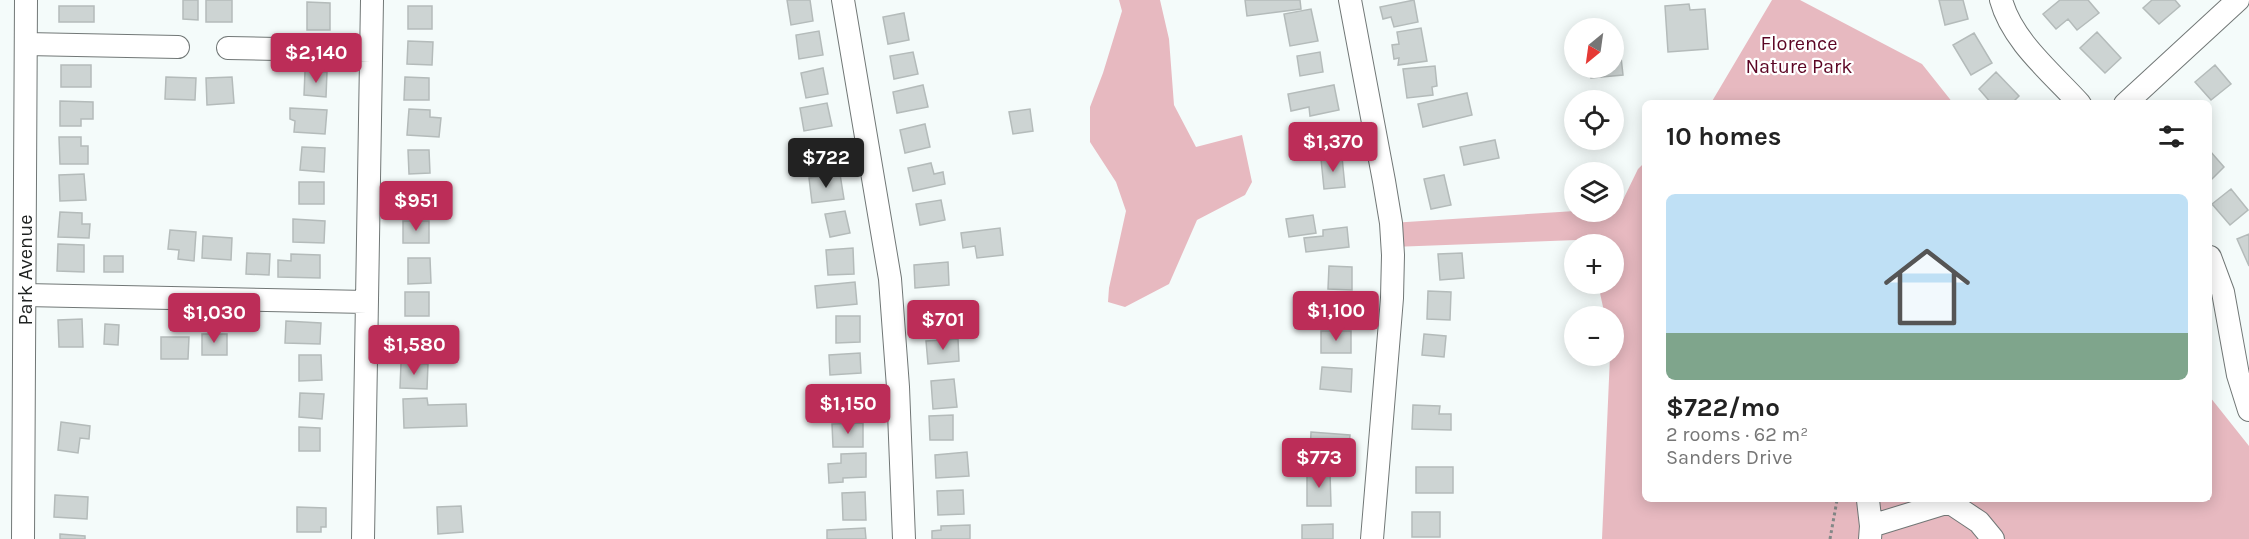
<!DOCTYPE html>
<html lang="en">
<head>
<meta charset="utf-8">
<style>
  body { margin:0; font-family:Karla,sans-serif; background:#f2f2f2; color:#222; height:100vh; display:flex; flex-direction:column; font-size:22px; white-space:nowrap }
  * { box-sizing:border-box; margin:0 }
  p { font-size:20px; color:#767676 }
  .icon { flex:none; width:33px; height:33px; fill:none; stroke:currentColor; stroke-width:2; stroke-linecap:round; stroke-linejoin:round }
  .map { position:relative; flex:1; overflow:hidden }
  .sheet { position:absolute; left:1642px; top:100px; width:570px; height:402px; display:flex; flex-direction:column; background:#fff; border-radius:9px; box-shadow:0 3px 15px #0003 }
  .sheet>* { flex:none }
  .needle { width:39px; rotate:209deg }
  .fabs { position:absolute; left:1564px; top:18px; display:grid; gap:12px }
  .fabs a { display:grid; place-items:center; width:60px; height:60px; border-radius:50%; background:#fff; box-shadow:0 3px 15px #0003; font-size:30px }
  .price { position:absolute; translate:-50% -51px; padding:0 14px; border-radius:6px; background:#bc2d58; color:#fff; font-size:20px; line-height:39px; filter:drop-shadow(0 2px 3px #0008) }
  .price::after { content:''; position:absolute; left:50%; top:36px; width:18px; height:14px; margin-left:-9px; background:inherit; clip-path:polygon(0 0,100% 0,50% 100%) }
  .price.active { background:#222; color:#fff }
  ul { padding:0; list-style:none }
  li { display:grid; align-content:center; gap:12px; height:318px; padding:0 24px }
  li+li { border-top:2px solid #e0e0e0 }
  li span { display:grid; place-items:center; height:186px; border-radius:9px; color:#555 }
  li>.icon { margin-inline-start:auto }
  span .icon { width:108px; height:108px; fill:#fffc; stroke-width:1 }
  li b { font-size:26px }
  h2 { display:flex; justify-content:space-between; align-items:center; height:72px; padding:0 24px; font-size:26px }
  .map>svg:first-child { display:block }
</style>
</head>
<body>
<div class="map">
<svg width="2249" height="539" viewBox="0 0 2249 539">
  <rect width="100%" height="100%" fill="#f4fbfa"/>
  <path fill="#e7b9c0" d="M1119 0H1160L1169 39 1174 105 1196 147 1242 135 1252 182 1245 195 1197 220 1169 284 1125 307 1108 302 1109 288 1126 211 1116 182 1090 142V107L1103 73 1122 11Z
    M1772 0H1800L1922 64 1953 103H1711Z
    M1645 162 1646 500H2210V397L2249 446V539H1602L1610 356H1614V316H1605L1598 284H1614V244H1601L1603 239 1392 247 1391 223 1575 211 1614 212V209L1619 208 1638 169Z"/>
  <path fill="#cdd4d3" stroke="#b4bbba" stroke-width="1.5" d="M183 0H198V20L183 19Z
    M206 0H232V22H206Z
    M787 0H810L813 21 791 25Z
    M1245 0H1300L1301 9 1247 16Z
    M1414 0 1418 22 1394 27 1391 17 1383 19 1380 7Z
    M1939 0H1963L1968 19 1945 25Z
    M2060 0H2088L2099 13 2077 30 2068 19 2056 29 2043 14Z
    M2152 0H2175L2180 6 2159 24 2143 8Z
    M307 2 330 3V30H307Z
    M1689 4 1690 10 1705 9 1708 49 1668 52 1665 6Z
    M59 6H94V22H59Z
    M408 6H432V29H408Z
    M1311 9 1318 41 1290 46 1284 14Z
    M904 13 909 40 888 44 883 17Z
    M1421 28 1427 61 1398 65 1399 58 1394 59 1392 45 1399 44 1397 32Z
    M819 31 823 55 799 59 796 35Z
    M2097 32 2121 58 2105 73 2080 48Z
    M1974 33 1992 63 1971 75 1953 45Z
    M408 41 433 42 432 65 407 64Z
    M913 52 918 74 894 79 890 56Z
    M1320 52 1323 72 1300 76 1297 56Z
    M1614 56 1621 57 1623 75 1591 78 1590 68H1614Z
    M61 65H91V87H61Z
    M2215 65 2231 84 2211 100 2195 82Z
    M1435 66 1437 86 1432 87 1433 95 1407 98 1403 69Z
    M823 68 828 94 806 98 801 73Z
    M305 71 327 72 326 97 304 95Z
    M1996 72 2019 96 2011 104H1992L1979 89Z
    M166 77 196 78 195 100 165 99Z
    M232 77 234 103 207 105 206 78Z
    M405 77 429 78V100H404Z
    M923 85 928 107 897 113 893 92Z
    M1334 85 1339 110 1310 116 1309 107 1291 111 1288 94Z
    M1467 93 1472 115 1423 127 1418 104Z
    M60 101 93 102V119H81V126H60Z
    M827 103 832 126 804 131 800 108Z
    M290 108 327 110 325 134 294 132 295 121 290 119Z
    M409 109 430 110V117L441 118 439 137 407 135Z
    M1030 109 1033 131 1013 134 1009 112Z
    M925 124 930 147 905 153 900 130Z
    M59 137H81V146H88V164H60Z
    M834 140 838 162 816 166 812 144Z
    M1495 140 1499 158 1464 165 1460 147Z
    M302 147 325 148 324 172 300 170Z
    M408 150H429L430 173 409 174Z
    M2210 151 2224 167 2210 181Z
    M1342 157 1345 187 1324 189 1321 159Z
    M931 163 934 174 943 172 945 184 913 191 908 168Z
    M84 174 86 200 60 201 59 175Z
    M840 174 844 199 812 203 809 178Z
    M1444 175 1451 205 1431 209 1424 179Z
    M299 182H324V204H299Z
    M411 186H433V212H411Z
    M2231 189 2248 210 2230 225 2212 204Z
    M941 200 945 220 920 225 916 204Z
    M845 211 850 233 830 237 825 214Z
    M60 212 82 213V224H90L89 238 58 237Z
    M1313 215 1316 233 1289 237 1286 219Z
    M293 219 325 221 324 243 293 242Z
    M403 221H429V243H403Z
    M1347 227 1349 247 1306 252 1304 238 1323 236V230Z
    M1000 228 1003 255 977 258 975 246 963 248 961 233Z
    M170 230 196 232 194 261 178 259 179 250 168 249Z
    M2249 234V266L2237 239Z
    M203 236 232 238 231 260 202 258Z
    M58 244 84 245V272L57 271Z
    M853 248 854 274 828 275 826 250Z
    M247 253 270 254 269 275 246 274Z
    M1462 253 1464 278 1440 280 1438 254Z
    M291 254 320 255V278L278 277V260L291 261Z
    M104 256H123V272H104Z
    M408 258H430L431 283 408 284Z
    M948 262 949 285 915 288 914 265Z
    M1329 266 1352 267V290L1328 289Z
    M855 282 857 304 817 308 815 286Z
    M1428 291 1451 292 1450 320 1427 319Z
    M405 292H429V316H405Z
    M1335 292V310H1328L1329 317H1305V293Z
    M976 308 977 318 957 320V327L942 328V322H934L933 311Z
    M836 316H860V342L836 343Z
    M82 319 83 347H59L58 320Z
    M286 321 321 323 320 344 285 343Z
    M105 324 119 325 118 345 104 344Z
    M1321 331H1351V353H1321Z
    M403 333H427V358H403Z
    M202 334H227V355H202Z
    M1424 334 1446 336 1444 357 1422 355Z
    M161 337H189L188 359H161Z
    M958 339 959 361 928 364 926 341Z
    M860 353 861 373 830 375 829 355Z
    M299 355H321L322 380 299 381Z
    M401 363 428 364 427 389 400 388Z
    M1322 367 1352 369 1351 392 1320 389Z
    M954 379 957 407 933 409 931 381Z
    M859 387 860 413H835V388Z
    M300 393 324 394 322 419 299 417Z
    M427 398 428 405 466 404 467 426 404 428 403 399Z
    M1413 405 1440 406 1439 414H1451V430L1412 429Z
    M953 415V440H930L929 416Z
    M61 422 90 426 89 439 80 438 78 453 58 450Z
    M863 423V447H833L832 424Z
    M299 427 320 428V451H299Z
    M1311 432 1350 435 1349 449H1340L1339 458 1310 456Z
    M967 452 969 476 936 478 935 455Z
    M866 453V477L843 478V482L829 483 828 464 841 463V454Z
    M1416 467H1453V493H1416Z
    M1307 472H1330L1331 506H1307Z
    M963 490 964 514 938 515 937 491Z
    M865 492 866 520H843L842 493Z
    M55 495 88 497 87 519 54 517Z
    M461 506 463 532 438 534 437 507Z
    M297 507 326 508V527H321V532H297Z
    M1412 512H1440V537H1412Z
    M1333 524V539H1302V525Z
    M970 525V539H932V531L941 530V526Z
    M865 528 866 539H827V530Z
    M60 534 85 536V539H60Z"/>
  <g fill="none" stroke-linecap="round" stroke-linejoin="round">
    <defs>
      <path id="minor" d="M843 0 890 279 898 387 904 539
        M1350 0 1384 181 1391 223 1393 255 1392 298 1372 539
        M2001 0C2012 41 2052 73 2080 104
        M26 44 178 47
        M228 48 371 51
        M2125 104 2238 0
        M2210 257 2223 292 2238 375 2249 410
        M25 295 367 302
        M1868 500 1871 526
        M23 539 26 0
        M363 539 372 0
        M1870 539 1871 526 1949 502 1979 522 1993 539"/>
    </defs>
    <use href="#minor" stroke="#717776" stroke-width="24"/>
    <path stroke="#838887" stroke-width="3" stroke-dasharray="3 3" stroke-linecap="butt" d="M1830 539 1837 500"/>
    <use href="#minor" stroke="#fff" stroke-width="22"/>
  </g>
  <g text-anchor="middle" stroke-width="4.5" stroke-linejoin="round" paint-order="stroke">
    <g font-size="20" fill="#5c0524" stroke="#fff">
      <text x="1799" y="50">Florence<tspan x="1799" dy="23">Nature Park</tspan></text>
    </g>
    <g font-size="20" fill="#1f2221" stroke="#fff">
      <text transform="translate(25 270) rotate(-90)" y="7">Park Avenue</text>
    </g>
  </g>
</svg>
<div class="fabs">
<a><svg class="needle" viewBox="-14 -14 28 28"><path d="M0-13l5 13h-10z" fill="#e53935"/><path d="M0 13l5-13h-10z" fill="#767676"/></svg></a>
<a><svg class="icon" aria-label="locate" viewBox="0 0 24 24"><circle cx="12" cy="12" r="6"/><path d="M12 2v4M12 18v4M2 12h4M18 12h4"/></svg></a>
<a><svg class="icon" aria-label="layers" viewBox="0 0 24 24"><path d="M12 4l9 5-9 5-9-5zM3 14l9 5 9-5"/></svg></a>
<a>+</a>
<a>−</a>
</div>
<b class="price" style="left:316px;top:84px">$2,140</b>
<b class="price" style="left:1333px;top:173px">$1,370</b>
<b class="price active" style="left:826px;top:189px">$722</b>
<b class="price" style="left:416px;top:232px">$951</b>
<b class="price" style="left:1336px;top:342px">$1,100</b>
<b class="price" style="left:214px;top:344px">$1,030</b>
<b class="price" style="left:943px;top:351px">$701</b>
<b class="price" style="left:414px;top:376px">$1,580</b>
<b class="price" style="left:848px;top:435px">$1,150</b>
<b class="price" style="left:1319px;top:489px">$773</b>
<section class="sheet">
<h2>10 homes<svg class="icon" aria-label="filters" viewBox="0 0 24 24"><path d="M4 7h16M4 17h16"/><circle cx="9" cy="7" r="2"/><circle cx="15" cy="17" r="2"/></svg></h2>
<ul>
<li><span style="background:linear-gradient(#bfe0f5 75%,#7fa58c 0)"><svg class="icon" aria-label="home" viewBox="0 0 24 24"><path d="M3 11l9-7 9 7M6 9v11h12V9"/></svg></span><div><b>$722/mo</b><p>2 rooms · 62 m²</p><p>Sanders Drive</p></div></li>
</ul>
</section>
</div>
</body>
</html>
